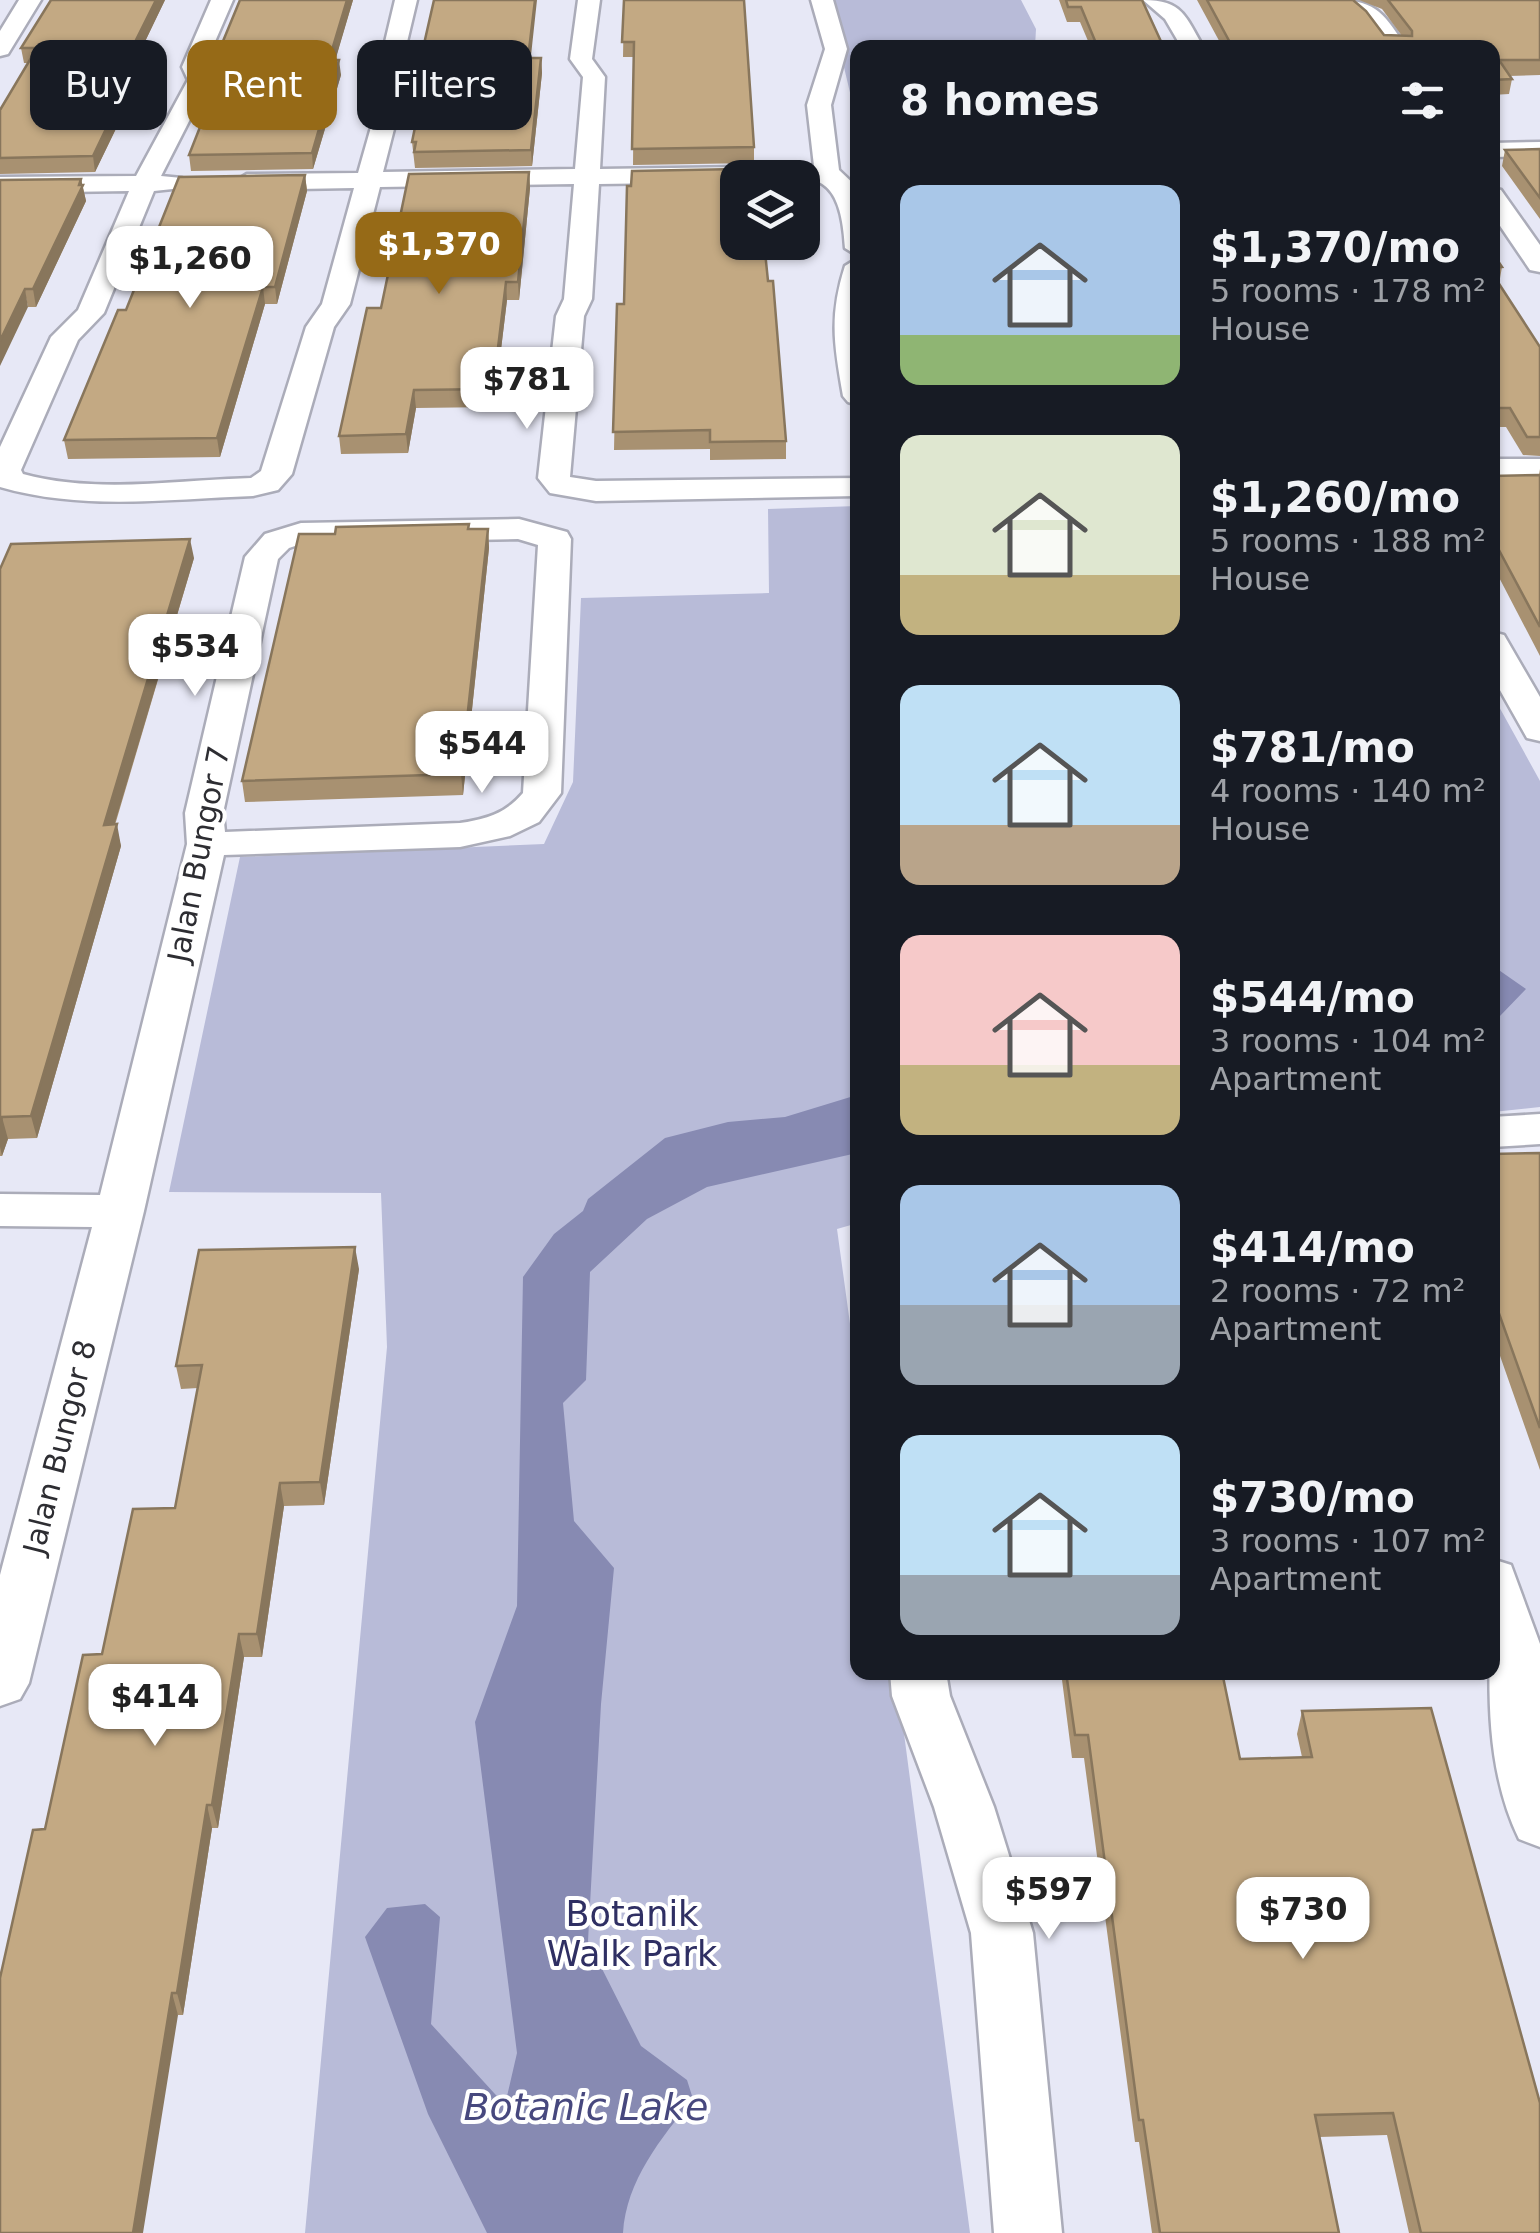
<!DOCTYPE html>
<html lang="en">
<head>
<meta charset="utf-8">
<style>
  body { margin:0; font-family:"DejaVu Sans",sans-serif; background:#20242c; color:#f1f3f6; height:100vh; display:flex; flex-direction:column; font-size:38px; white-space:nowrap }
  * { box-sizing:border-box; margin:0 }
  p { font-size:32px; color:#9ea1a6 }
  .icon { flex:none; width:55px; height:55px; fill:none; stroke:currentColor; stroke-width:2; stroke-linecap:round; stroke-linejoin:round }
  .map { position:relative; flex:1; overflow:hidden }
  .panel { position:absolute; left:850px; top:40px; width:650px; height:1640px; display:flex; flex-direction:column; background:#171b24; border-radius:20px; box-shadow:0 2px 8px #0004 }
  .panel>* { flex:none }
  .guide { position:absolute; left:30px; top:40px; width:670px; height:90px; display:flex; gap:20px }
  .buttons { position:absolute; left:720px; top:160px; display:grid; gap:20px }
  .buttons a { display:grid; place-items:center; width:100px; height:100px; border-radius:20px; background:#171b24; box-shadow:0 2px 8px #0004; font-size:50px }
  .price { position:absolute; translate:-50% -85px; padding:0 22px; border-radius:20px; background:#fff; color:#222; font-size:32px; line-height:65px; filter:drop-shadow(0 2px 5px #0008) }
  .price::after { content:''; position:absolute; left:50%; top:60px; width:30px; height:22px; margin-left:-15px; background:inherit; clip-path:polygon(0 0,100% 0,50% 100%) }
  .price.selected { background:#966a17; color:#fff }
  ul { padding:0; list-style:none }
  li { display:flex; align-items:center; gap:30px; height:250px; padding:0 50px }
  li span { display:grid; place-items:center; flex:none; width:280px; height:200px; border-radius:20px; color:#555 }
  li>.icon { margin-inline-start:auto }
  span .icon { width:120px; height:120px; fill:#fffc; stroke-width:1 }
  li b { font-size:42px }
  h2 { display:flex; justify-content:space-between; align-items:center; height:120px; padding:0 50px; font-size:42px }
  .tag { padding:0 35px; border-radius:20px; background:#171b24; box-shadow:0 2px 8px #0004; font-size:35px; line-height:90px }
  .tag.selected { background:#966a17; color:#fff }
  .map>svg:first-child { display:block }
</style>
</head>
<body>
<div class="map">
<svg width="1540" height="2233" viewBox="0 0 1540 2233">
  <rect width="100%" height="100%" fill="#e7e8f6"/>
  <path fill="#b8bbd8" d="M828 0H1021L1036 29 1035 47 858 48 857 122Z
    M857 506 858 1223 837 1229 858 1382V1672L896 1673 970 2233H305L387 1347 381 1193 169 1192 240 857 544 844 573 782 581 598 769 593 768 509Z
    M1492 694 1540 781V1107L1493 1112Z"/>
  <path fill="#878ab2" d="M1493 966 1526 989 1499 1017 1493 1018Z
    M857 1095V1153L707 1187 647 1219 590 1272 586 1380 563 1403 574 1521 614 1568 601 1704 588 1941 641 2046 687 2080 693 2099C661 2138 626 2181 623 2233H487L428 2114 365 1937 387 1908 425 1904 440 1917 431 2024 505 2105 517 2053 475 1722 517 1606 523 1277 554 1234 583 1211 588 1199 665 1138 728 1122 785 1117Z"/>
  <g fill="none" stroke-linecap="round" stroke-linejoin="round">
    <defs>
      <path id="minor" d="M19 0H41L8 54 0 56V31Z
        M211 0H233L204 67 210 80 161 176 182 178 186 183 182 188 154 191 104 313 78 340 21 470 23 474C95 494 178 480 251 478L261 471 306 327 322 304 354 188 247 190 234 182 247 174 358 173 385 78 380 63 395 0H417L402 63 407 78 383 172 575 169 583 77 570 59 578 0H600L592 59 605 77 600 169 814 166 807 105 825 49 811 0H833L847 49 831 105 839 170 858 188V256L845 248C840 162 808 178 738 178V182L599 184 592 299 584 316 570 477 596 481 858 478V496L596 501 550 493 538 478 556 316 564 299 574 184 380 187 350 304 334 327 292 474 278 490 253 496C168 499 83 511 0 487V447L51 337 78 310 129 191 0 193V177L136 176 188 80 182 67Z
        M1143 0C1183 0 1185 16 1204 48H1182L1165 19Z
        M1337 0C1378 0 1385 16 1407 48H1385L1367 23Z
        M1540 142V156L1492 157V143Z
        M1492 188 1501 190 1540 245V272L1530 270 1492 214Z
        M858 258V405L848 402 843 396C834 345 829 316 845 266Z
        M1492 459H1540V477H1492Z
        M519 519 567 532 571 539 561 793 539 822 510 836 460 847 224 855 144 1211 29 1683 20 1699 0 1706V1575L92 1227 0 1226V1194L100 1195 187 844 185 813 245 557 265 534 301 523ZM518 539 538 545 523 793C505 814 486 819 460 823L225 832 223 813 278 559 289 548 304 543Z
        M1492 632 1504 635 1540 697V741L1527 738 1492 676Z
        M1540 1114V1144L1492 1147V1117Z
        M1492 1559 1511 1565 1540 1644V1847L1519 1839C1477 1752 1492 1652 1492 1559Z
        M890 1672H946L950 1696 994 1807 1033 1933 1062 2233H994L971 1933 934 1807 892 1696Z"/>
    </defs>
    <use href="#minor" stroke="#abacb9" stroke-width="5"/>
    <use href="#minor" fill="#fff" fill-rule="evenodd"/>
  </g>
  <path fill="#a89171" d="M51 0H165L135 62 141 77 95 172 0 174V110L28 63H24L21 48Z
    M240 0H353L335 60 341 75 313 169 191 171 189 155 226 62H223L221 46Z
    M434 0 530 58H541L542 73 532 166 415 168 412 142 429 59 425 60 424 44Z
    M624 0 754 147V163L633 165 634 57H623Z
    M1059 0H1142L1164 48H1091L1080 22H1067Z
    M1197 0H1353L1384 35 1402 36 1382 9 1359 0H1539L1540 1V75L1509 76 1512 79 1509 94 1492 95V48H1223Z
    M1540 149V219L1502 166 1505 150Z
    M529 172 530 188 519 300H507L494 407 416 408 408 453 341 454 339 436 381 308Z
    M305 175 307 191 277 304H265L220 457 68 459 64 440 126 310Z
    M81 179 86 201 36 307H28L0 180Z
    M1492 252 1502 267 1499 284 1540 347V456L1523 455 1506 427H1492Z
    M617 304 786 441V459L710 460V449L614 450Z
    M1540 469V656L1492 564V476L1539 475Z
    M470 529H488L489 548 463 795 245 802 242 781Z
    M194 558 115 825 121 846 37 1138 8 1139 2 1156H0V569Z
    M1540 1153V1470L1492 1333V1154Z
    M359 1269 324 1505 284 1506 262 1657H244L218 1828H212L183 2015H178L45 1829 102 1654 175 1508 198 1388 181 1389 176 1366Z
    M1061 1672H1222L1240 1759 1302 1757 1297 1734 1302 1711 1540 2233H1409L1387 2135 1319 2137 1339 2233H1152L1139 2142H1135L1084 1758H1072Z"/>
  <path fill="#88765c" d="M156 0H165L128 77 125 62Z
    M347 0H353L331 75 329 60Z
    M535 0H537L529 74 528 58Z
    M541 58 542 73 532 166 531 150Z
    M339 60 341 75 313 169 312 153Z
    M138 62 141 77 95 172 93 156Z
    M529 172 530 188 519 300 518 282Z
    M305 175 307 191 277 304 275 287Z
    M81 179 86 201 36 307 33 289Z
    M506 282 507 300 494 407 493 389Z
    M263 287 265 304 220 457 217 438Z
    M25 289 28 307 0 366V341Z
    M414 390 416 408 408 453 406 434Z
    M488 529 489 548 463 795 461 774Z
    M190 539 194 558 108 846 104 825Z
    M117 824 121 846 37 1138 31 1116Z
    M2 1117 8 1139 2 1156 0 1147V1123Z
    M355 1247 359 1269 324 1505 320 1482Z
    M280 1483 284 1506 262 1657 257 1634Z
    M239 1634 244 1657 218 1828 212 1805Z
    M207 1805 212 1828 183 2015 177 1993Z
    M172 1993 178 2015 143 2233H133Z"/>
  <path fill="#c3a983" stroke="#88765c" stroke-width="2.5" d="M51 0H156L125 62H138L93 156 0 158V110L37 48H21Z
    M240 0H347L329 60H339L312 153 189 155 232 46H221Z
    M434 0H535L528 58H541L531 150 414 152 416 142H412L432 44H424Z
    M624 0H744L754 147 632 149 634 42H622Z
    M1066 0H1142L1164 48H1098L1081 7H1068Z
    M1207 0H1353L1366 11 1384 35 1412 36V31L1388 0H1539L1540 1V60H1499L1512 79 1492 80V48H1233Z
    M1540 149V198L1505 150Z
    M742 165H756L757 178H738V242H764L768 281H773L786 441 710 442V430L613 432 617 304H624L627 186H631L632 171 738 169Z
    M529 172 518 282H506L493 389 414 390 406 434 339 436 367 308H381L409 174Z
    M305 175 275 287H263L217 438 64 440 118 310H126L179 177Z
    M81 179 79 185H83L33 289H25L0 341V180Z
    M1492 252 1502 267 1492 268Z
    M1492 273 1540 347V437H1527L1510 408H1492Z
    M1540 475V627L1492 537V476Z
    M469 524 468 529H488L461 774 242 781 299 534H335L336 527Z
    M190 539 104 825 117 824 31 1116 2 1117 0 1123V569L11 544Z
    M1540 1153V1428L1492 1294V1154Z
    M355 1247 320 1482 280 1483 257 1634H239L212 1805H207L177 1993H172L133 2233H0V1978L33 1830 45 1829 83 1655 102 1654 133 1509 175 1508 202 1365 176 1366 199 1250Z
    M1066 1672H1222L1240 1759 1312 1757 1302 1711 1431 1708 1540 2103V2233H1421L1393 2113 1315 2115 1339 2233H1160L1143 2120H1139L1088 1735H1075Z"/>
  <g text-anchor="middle" stroke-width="8" stroke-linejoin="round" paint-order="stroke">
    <g font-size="30" fill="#2d2d32" stroke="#fff">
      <text transform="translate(199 854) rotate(-79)" y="10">Jalan Bungor 7</text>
      <text transform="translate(60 1447) rotate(-76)" y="10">Jalan Bungor 8</text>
    </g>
    <g font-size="35" fill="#2f2f63" stroke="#fff">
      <text x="632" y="1926">Botanik<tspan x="632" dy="40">Walk Park</tspan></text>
    </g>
    <g font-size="38" font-style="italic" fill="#47487e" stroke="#fff">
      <text x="586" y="2120">Botanic Lake</text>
    </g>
  </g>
</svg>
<div class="buttons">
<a><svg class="icon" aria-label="layers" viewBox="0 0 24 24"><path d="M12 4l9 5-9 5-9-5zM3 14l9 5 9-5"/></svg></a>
</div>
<b class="price selected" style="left:439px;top:297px">$1,370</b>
<b class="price" style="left:190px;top:311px">$1,260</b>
<b class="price" style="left:527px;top:432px">$781</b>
<b class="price" style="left:195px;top:699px">$534</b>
<b class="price" style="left:482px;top:796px">$544</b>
<b class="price" style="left:155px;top:1749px">$414</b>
<b class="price" style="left:1049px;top:1942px">$597</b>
<b class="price" style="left:1303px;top:1962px">$730</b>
<div class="guide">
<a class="tag">Buy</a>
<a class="tag selected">Rent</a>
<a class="tag">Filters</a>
</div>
<section class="panel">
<h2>8 homes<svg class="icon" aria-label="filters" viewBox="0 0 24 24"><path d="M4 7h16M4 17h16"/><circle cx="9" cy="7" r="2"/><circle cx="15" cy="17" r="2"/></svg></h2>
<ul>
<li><span style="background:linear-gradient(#a9c7e8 75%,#8fb573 0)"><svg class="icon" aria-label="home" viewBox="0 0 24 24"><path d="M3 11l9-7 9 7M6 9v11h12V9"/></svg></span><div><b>$1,370/mo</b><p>5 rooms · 178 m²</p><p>House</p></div></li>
<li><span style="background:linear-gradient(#dfe7d0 70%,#c2b280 0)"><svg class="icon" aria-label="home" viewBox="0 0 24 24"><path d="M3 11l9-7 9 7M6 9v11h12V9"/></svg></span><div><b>$1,260/mo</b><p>5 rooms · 188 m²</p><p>House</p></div></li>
<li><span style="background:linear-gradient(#bfe0f5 70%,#b9a48a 0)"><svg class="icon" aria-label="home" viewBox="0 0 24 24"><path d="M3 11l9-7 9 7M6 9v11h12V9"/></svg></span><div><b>$781/mo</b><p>4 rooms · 140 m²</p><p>House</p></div></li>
<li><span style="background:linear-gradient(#f6c9c9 65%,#c2b280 0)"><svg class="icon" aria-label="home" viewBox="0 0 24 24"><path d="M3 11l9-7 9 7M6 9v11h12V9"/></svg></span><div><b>$544/mo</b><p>3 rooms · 104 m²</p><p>Apartment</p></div></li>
<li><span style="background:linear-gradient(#a9c7e8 60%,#9aa5b1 0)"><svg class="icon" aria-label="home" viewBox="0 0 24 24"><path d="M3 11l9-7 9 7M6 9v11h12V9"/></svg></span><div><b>$414/mo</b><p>2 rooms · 72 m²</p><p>Apartment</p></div></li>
<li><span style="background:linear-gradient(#bfe0f5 70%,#9aa5b1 0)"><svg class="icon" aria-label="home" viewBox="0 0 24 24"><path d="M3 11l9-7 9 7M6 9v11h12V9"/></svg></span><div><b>$730/mo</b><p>3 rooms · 107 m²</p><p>Apartment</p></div></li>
</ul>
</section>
</div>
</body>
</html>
